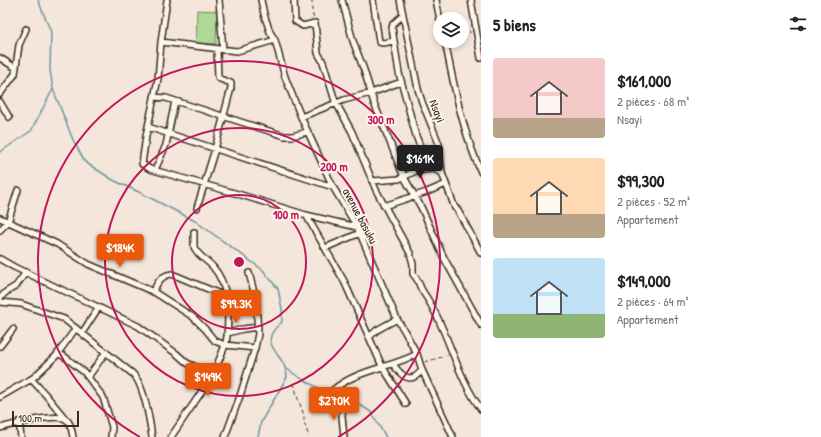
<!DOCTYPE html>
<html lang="fr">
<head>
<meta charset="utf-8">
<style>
  body { margin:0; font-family:"Patrick Hand",sans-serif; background:#f6f6f6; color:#222; height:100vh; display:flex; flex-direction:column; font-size:15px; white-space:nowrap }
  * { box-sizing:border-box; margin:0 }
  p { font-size:13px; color:#767676 }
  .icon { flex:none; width:22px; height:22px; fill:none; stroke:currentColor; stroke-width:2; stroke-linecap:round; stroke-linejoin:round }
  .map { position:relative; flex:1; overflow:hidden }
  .panel { display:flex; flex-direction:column; background:#fff; width:340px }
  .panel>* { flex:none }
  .tools { position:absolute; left:433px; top:12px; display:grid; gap:8px }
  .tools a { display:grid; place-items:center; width:36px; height:36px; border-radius:50%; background:#fff; box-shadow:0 2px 6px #0003; font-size:20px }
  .scale { position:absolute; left:12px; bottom:10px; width:67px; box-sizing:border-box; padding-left:4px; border:2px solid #3b2a1e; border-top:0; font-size:11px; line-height:14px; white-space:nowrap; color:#3b2a1e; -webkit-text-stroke:3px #fbf7ec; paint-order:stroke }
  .price { position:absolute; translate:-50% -34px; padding:0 9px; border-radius:4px; background:#ea580c; color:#fff; font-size:13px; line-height:26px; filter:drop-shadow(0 1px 2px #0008) }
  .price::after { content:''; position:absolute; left:50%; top:24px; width:12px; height:9px; margin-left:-6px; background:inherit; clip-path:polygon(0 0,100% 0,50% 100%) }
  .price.on { background:#222; color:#fff }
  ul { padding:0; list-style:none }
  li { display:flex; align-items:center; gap:12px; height:100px; padding:0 12px }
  li span { display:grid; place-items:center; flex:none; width:112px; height:80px; border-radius:4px; color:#555 }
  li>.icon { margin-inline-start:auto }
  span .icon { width:48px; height:48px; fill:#fffc; stroke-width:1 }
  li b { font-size:17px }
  h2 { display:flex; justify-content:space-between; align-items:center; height:48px; padding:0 12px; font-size:17px }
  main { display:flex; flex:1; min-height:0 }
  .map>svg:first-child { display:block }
</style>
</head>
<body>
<main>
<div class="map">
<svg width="481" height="437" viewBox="0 0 481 437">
  <rect width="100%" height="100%" fill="#f5e6dc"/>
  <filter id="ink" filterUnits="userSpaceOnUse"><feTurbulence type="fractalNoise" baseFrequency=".025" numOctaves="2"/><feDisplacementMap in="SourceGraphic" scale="8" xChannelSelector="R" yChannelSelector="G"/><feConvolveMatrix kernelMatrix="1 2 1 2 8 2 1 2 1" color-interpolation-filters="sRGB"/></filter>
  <g filter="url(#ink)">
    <path fill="#add997" stroke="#74825a" d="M197 10 217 11 216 44 196 43Z"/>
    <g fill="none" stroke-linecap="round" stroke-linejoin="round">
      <path stroke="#6d959b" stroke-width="1.5" d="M53 89 73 140 85 162 113 180 141 193 195 221 263 270 278 289 282 309V322C253 345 287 353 287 377L261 422 258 437
        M0 152 31 131 53 89 50 70 51 32 38 0
        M287 369C298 377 328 395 341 397 345 398 350 398 354 398L357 403 371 412 386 437"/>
      <defs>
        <path id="minor" d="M167 0 161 42 158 79 146 136 142 164 150 169 238 194 306 215 357 227
          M219 0 223 50
          M261 0 264 14 270 32 275 40 285 77 301 117 333 187 357 227 397 319 405 332 417 354 422 370 453 437
          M294 0 295 21 303 26 315 23 318 53 323 62 335 101 352 132 376 190 410 253 413 264V274C420 281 418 285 423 292 448 328 455 374 481 409
          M342 0 353 41 364 70 374 103 404 177 421 207 444 258 481 325
          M373 0 379 42 383 43 394 41
          M400 0 418 89 422 102 439 144 442 173 455 208 457 209 481 253
          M436 0 440 20
          M471 0 481 58
          M402 16 393 24 392 28 399 73 416 136 428 166 442 173
          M445 41C454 86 462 130 481 172
          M161 42 237 51 275 40
          M0 58 16 68
          M0 94 15 74 19 45 26 29
          M154 97 166 98 285 136H292L307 132
          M0 102 9 117
          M301 117 344 100 371 93 401 82
          M148 127 333 187
          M155 170 166 145 175 101
          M372 181 399 179 416 171 432 169
          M384 206 427 192 446 184
          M197 208 215 149 231 88V83L220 79 218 77 217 50
          M306 215 344 281 382 366 406 404
          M0 218 57 244 88 264 154 292 193 317 205 329 215 341 225 345 255 348
          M0 230 8 222 18 190
          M325 248 360 233
          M0 259 14 267 138 326 177 354 187 363 213 375
          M153 292C157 283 161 275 172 274L220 294 226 300
          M0 298 6 292 16 286 26 272
          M0 302 21 304 64 319 133 374C144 385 150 422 152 437
          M82 333 99 307
          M228 333 243 329 258 327
          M369 337 377 330 397 319
          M0 346 13 329
          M58 353 65 357 84 372 103 397 112 427 111 437
          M393 364C401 376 411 385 422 370
          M88 377 106 352
          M31 379 45 394 64 417
          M333 390C356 370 390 368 417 354
          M0 397 33 378 56 356 76 328
          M343 404 342 416 344 437
          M19 422 21 437
          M0 428C12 425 58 412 67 420 71 423 72 432 73 437
          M171 437 213 375 226 343 227 336C229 313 229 285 213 267 207 260 198 256 194 247V232
          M225 437 240 396 255 348 258 334 256 300 249 273"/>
      </defs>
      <use href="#minor" stroke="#3b2a1e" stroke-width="8"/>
      <path stroke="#3b2a1e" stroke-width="1" stroke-dasharray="4 3" stroke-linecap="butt" d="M312 0V12L314 19
        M462 32H471
        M425 362 448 355
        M294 383 297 396 304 415V422L309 437"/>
      <use href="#minor" stroke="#fbf7ec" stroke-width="5"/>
    </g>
  </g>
  <g fill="none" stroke="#c2185b" stroke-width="2">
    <circle cx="239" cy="262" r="67"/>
    <circle cx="239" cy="262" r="134"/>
    <path d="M140 437A201 201 0 1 1 338 437"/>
  </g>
  <g text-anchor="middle" stroke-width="4" stroke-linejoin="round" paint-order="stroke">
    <g font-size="12" fill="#3b2a1e" stroke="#fbf7ec">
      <text transform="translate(437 111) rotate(69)" y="4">Nsayi</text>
      <text transform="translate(360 216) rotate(62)" y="4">avenue basuku</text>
    </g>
  </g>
  <circle cx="239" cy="262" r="6" fill="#c2185b" stroke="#fbf7ec" stroke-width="2"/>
  <g font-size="12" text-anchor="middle" font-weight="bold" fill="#c2185b" stroke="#fbf7ec" stroke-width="4" stroke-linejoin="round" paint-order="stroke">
    <text x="381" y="124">300 m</text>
    <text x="334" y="171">200 m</text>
    <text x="286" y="219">100 m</text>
  </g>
</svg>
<div class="tools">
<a><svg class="icon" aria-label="layers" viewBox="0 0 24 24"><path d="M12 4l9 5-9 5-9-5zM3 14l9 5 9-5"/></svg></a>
</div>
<div class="scale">100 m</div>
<b class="price on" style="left:420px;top:179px">$161K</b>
<b class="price" style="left:120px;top:268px">$184K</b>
<b class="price" style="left:236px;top:324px">$99.3K</b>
<b class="price" style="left:208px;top:397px">$149K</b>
<b class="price" style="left:334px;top:421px">$270K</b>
</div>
<section class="panel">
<h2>5 biens<svg class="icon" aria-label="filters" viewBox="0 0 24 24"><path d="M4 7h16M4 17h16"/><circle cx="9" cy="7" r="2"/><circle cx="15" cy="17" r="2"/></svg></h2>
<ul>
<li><span style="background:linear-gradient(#f6c9c9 75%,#b9a48a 0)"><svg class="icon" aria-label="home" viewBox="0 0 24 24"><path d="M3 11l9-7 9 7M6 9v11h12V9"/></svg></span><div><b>$161,000</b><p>2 pièces · 68 m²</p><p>Nsayi</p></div></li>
<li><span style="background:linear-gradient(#ffd9b3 70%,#b9a48a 0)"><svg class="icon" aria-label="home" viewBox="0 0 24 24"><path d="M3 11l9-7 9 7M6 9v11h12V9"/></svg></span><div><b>$99,300</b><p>2 pièces · 52 m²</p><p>Appartement</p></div></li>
<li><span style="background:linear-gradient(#bfe0f5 70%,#8fb573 0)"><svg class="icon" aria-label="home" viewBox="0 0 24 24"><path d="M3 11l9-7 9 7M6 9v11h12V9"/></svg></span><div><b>$149,000</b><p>2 pièces · 64 m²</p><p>Appartement</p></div></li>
</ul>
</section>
</main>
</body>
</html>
